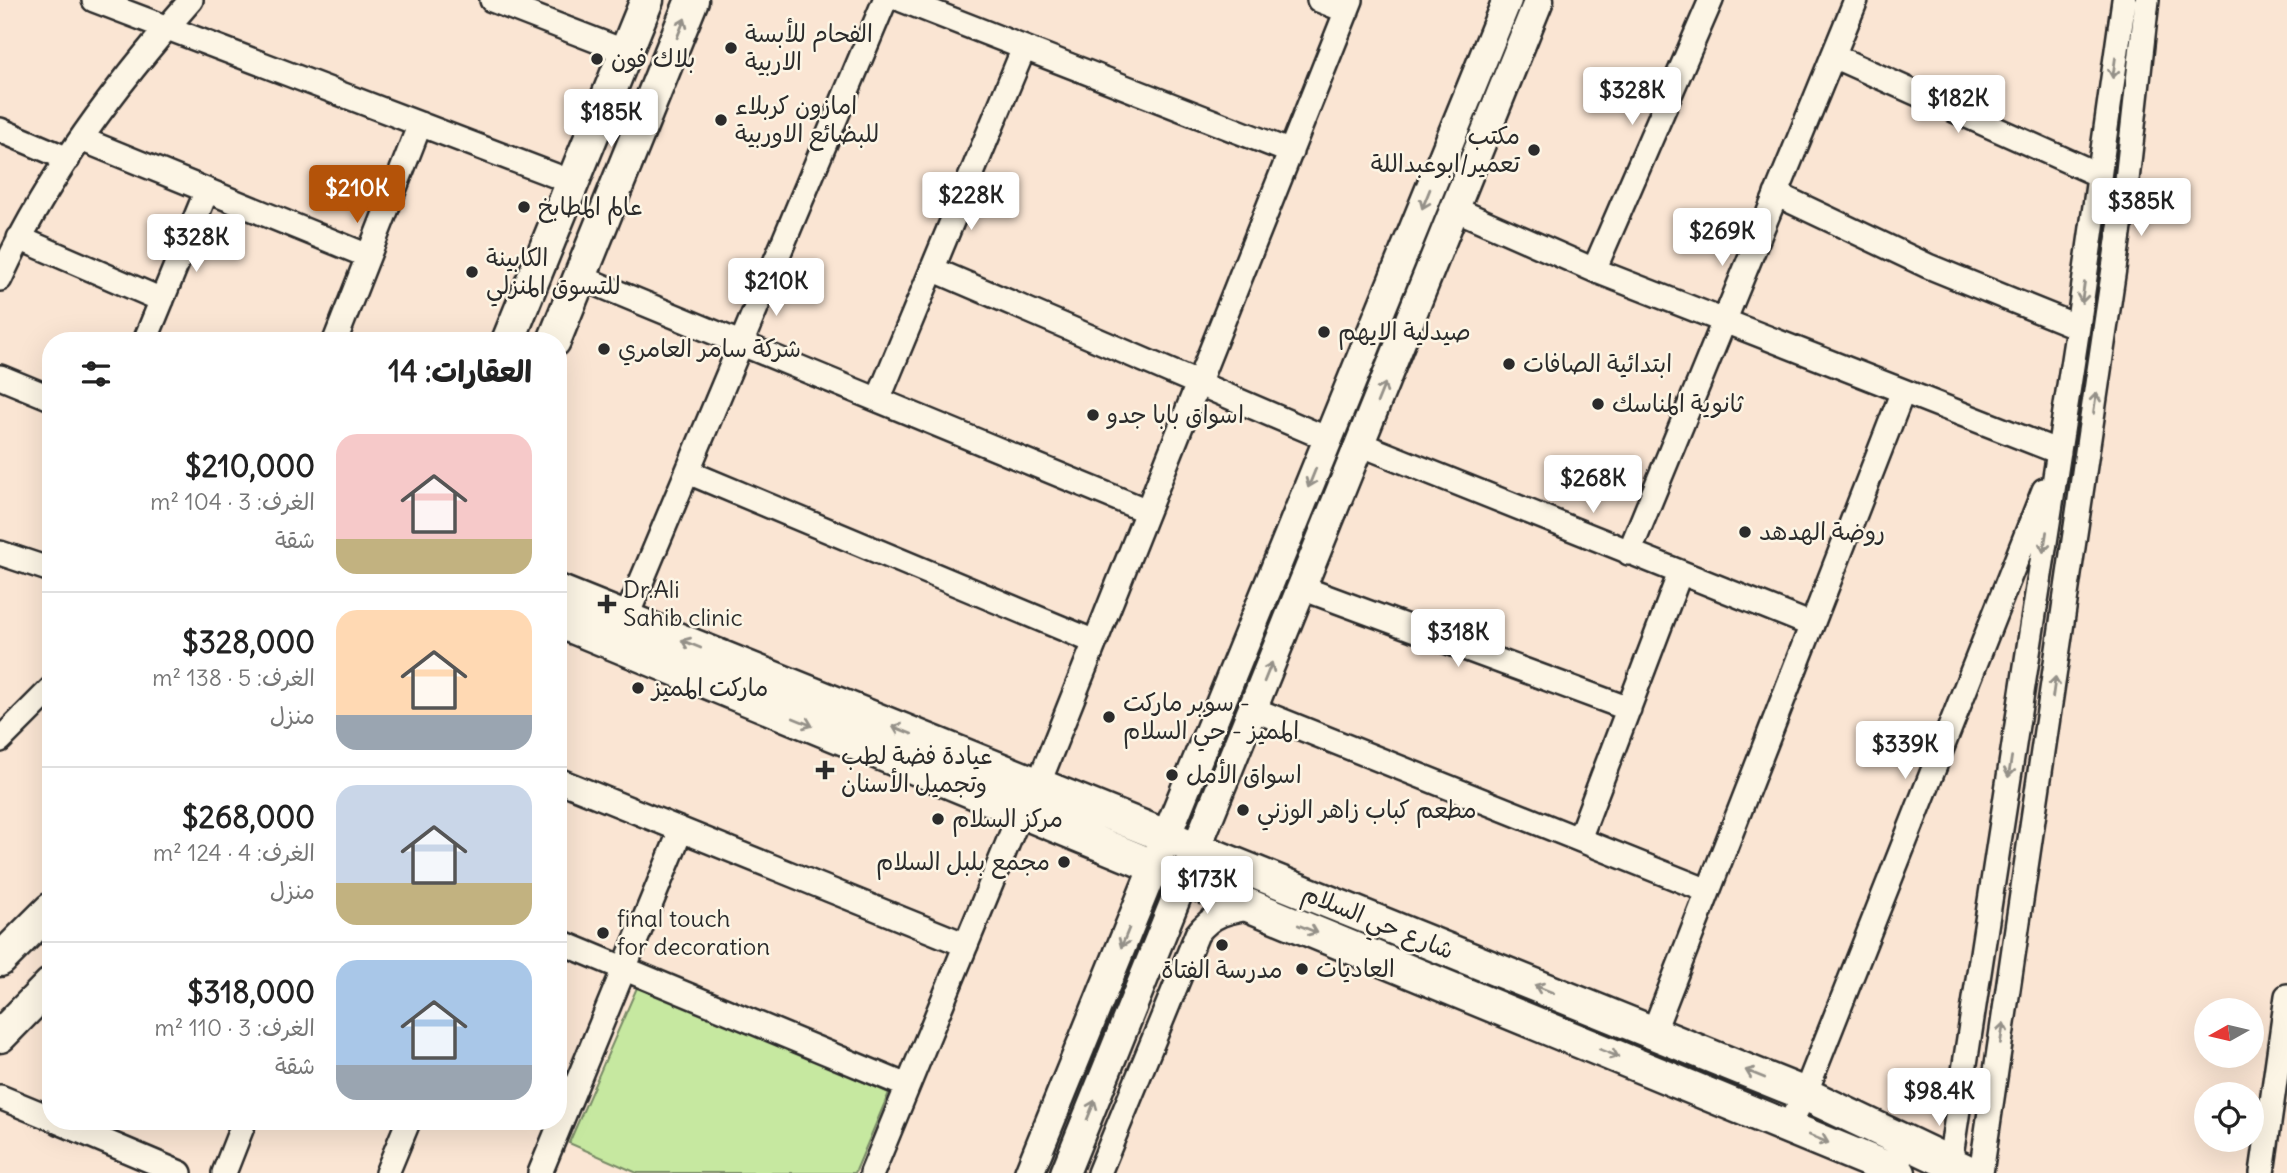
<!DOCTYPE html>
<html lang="ar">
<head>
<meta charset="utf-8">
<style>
  body { margin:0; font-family:Delius,"Playpen Sans Arabic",sans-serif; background:#f6f6f6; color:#222; direction:rtl; height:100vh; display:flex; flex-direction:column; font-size:26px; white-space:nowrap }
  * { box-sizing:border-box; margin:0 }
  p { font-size:23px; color:#767676 }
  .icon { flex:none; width:38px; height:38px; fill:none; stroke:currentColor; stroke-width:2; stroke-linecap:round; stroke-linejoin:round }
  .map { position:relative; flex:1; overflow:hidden; direction:ltr }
  .sheet { position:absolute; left:42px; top:332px; width:525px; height:798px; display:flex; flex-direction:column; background:#fff; border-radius:28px; box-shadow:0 7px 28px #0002; direction:rtl }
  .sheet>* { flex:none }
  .needle { width:46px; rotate:262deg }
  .buttons { position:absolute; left:2194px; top:998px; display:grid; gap:14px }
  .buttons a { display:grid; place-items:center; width:70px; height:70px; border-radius:50%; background:#fff; box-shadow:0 7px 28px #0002; font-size:35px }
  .price { position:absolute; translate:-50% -60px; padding:0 16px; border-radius:7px; background:#fff; color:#222; font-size:23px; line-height:46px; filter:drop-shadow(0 2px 4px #0008) }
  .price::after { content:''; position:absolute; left:50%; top:42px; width:21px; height:16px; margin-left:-10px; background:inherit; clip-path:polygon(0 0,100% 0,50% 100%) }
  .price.on { background:#b45309; color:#fff }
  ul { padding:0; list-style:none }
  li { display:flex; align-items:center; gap:21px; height:175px; padding:0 35px }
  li+li { border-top:2px solid #e0e0e0 }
  li span { display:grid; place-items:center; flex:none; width:196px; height:140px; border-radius:21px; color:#555 }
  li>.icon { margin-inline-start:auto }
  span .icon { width:84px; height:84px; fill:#fffc; stroke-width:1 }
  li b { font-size:30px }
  h2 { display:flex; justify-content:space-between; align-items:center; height:84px; padding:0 35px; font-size:30px }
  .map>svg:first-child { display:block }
</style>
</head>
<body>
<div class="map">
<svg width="2287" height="1173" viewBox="0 0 2287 1173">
  <rect width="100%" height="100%" fill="#fae5d3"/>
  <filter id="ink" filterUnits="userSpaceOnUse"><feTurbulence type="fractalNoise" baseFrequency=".0143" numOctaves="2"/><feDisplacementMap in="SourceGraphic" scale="14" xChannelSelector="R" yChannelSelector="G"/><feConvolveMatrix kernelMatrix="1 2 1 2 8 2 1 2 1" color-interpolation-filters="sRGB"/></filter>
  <g filter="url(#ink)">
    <path fill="#c6e8a0" stroke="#788a66" stroke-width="2" d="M639 983 889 1093 855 1173H637L569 1143Z"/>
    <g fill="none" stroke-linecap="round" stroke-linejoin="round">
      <defs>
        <path id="minor" d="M94 0 572 182
          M492 0 626 52
          M902 0 1291 152
          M1319 0 1347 11
          M1833 56 2099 175
          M0 130 68 159
          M81 139 368 256
          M1776 194 1928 266 2078 327
          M1455 209 1594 270 2059 452
          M19 238 162 300
          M932 269 1328 439
          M1594 270 1711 0
          M580 277 1147 511
          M0 279C46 177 117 84 191 0
          M145 341 207 190
          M335 341 420 124
          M0 377 51 398
          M878 400 1024 48
          M1360 444 1812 625
          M688 472 1095 642
          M0 553 51 570
          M1629 553 1856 0
          M1302 588 1629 709
          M626 618 885 0
          M1253 709 1708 891
          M0 740 51 689
          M558 780 966 945
          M1038 785 1351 0
          M1579 839 1680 573
          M558 941 907 1086
          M1653 1033 1903 391
          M0 1097 51 1118
          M59 1122 180 1173
          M1788 1127 1805 1094 2044 490
          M1950 1162 2078 327 2124 0
          M224 1173 244 1122
          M387 1173 408 1122
          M540 1173 681 830
          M872 1173 1021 811
          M1099 1173 1197 934C1213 913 1229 911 1255 907
          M1981 1173 2127 180 2147 0
          M2262 1173 2287 996"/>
        <path id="tertiary" d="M1029 1173 1507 0
          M1065 1173 1539 0"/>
        <path id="secondary" d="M508 341 647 0
          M554 341 692 0
          M558 591 1805 1094 1971 1173
          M558 621 1899 1173
          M0 960 51 909
          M0 1036 51 984"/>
      </defs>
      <use href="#minor" stroke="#2b2b2b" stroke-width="28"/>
      <use href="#tertiary" stroke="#2b2b2b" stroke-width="33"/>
      <use href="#secondary" stroke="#2b2b2b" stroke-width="37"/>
      <use href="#minor" stroke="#fcf5e5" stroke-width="23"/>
      <use href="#tertiary" stroke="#fcf5e5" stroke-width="28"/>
      <use href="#secondary" stroke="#fcf5e5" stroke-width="32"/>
    </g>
    <defs><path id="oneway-shaft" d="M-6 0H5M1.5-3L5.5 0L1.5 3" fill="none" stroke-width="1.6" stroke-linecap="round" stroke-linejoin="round" transform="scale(1.75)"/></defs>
    <g stroke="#949088">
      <use href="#oneway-shaft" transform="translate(681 28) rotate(-68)"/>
      <use href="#oneway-shaft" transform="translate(2114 68) rotate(98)"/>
      <use href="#oneway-shaft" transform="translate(1426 199) rotate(112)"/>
      <use href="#oneway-shaft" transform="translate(2083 293) rotate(98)"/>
      <use href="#oneway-shaft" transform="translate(1381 393) rotate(-68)"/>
      <use href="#oneway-shaft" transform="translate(2095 403) rotate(-82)"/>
      <use href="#oneway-shaft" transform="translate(1312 478) rotate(112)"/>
      <use href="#oneway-shaft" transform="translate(2045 542) rotate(99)"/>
      <use href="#oneway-shaft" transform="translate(691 644) rotate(-158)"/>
      <use href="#oneway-shaft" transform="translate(1268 672) rotate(-68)"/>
      <use href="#oneway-shaft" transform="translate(2054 687) rotate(-82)"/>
      <use href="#oneway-shaft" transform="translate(803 722) rotate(22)"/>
      <use href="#oneway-shaft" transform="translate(902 730) rotate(-158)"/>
      <use href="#oneway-shaft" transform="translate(2010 767) rotate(99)"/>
      <use href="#oneway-shaft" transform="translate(1308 929) rotate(22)"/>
      <use href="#oneway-shaft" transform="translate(1125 938) rotate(112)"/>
      <use href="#oneway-shaft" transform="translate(1544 989) rotate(-158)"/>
      <use href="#oneway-shaft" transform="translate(2002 1033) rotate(-81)"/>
      <use href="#oneway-shaft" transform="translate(1609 1053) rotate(22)"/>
      <use href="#oneway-shaft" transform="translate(1755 1074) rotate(-158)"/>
      <use href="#oneway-shaft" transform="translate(1091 1110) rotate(-68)"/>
      <use href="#oneway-shaft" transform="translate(1819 1139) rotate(22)"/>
    </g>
  </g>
  <g fill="#2b2b2b" stroke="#fcf5e5" stroke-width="2.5">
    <circle cx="731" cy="48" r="7"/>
    <circle cx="597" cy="59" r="7"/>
    <circle cx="721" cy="120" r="7"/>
    <circle cx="1534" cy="150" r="7"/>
    <circle cx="524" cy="207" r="7"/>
    <circle cx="472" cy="272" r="7"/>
    <circle cx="1324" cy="332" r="7"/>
    <circle cx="604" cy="349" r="7"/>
    <circle cx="1509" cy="364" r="7"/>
    <circle cx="1598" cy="404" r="7"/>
    <circle cx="1093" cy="415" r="7"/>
    <circle cx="1745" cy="532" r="7"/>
    <path d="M603.5 593.5h7v7h7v7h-7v7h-7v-7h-7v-7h7z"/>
    <circle cx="638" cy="688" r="7"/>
    <circle cx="1109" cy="717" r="7"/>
    <path d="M821.5 759.5h7v7h7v7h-7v7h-7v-7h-7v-7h7z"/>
    <circle cx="1172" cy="775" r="7"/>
    <circle cx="1243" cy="810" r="7"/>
    <circle cx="938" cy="819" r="7"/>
    <circle cx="1064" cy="862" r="7"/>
    <circle cx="603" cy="933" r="7"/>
    <circle cx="1222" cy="945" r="7"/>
    <circle cx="1302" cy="969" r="7"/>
  </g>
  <g text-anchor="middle" stroke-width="5" stroke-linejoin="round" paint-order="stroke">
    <g font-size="24" fill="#2b2b2b" stroke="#fcf5e5" text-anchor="start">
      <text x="745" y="42">الفحام للأبسة<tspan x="745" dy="28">الاربية</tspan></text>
      <text x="611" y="67">بلاك فون</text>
      <text x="735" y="114">امازون كربلاء<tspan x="735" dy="28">للبضائع الاوربية</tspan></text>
      <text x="1520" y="144" text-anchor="end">مكتب<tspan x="1520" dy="28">تعمير/ابوعبداللة</tspan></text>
      <text x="538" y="215">عالم المطابخ</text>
      <text x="486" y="266">الكابينة<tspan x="486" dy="28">للتسوق المنزلي</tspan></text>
      <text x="1338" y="340">صيدلية الايهم</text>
      <text x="618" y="357">شركة سامر العامري</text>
      <text x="1523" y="372">ابتدائية الصافات</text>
      <text x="1612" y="412">ثانوية المناسك</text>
      <text x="1107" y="423">اسواق بابا جدو</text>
      <text x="1759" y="540">روضة الهدهد</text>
      <text x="623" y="598">Dr.Ali<tspan x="623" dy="28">Sahib clinic</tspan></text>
      <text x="652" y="696">ماركت المميز</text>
      <text x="1123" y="711">سوبر ماركت -<tspan x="1123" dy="28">المميز - حي السلام</tspan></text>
      <text x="841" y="764">عيادة فضة لطب<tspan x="841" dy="28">وتجميل الأسنان</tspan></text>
      <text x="1186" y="783">اسواق الأمل</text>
      <text x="1257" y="818">مطعم كباب زاهر الوزني</text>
      <text x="952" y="827">مركز السلام</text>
      <text x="1050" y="870" text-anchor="end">مجمع بلبل السلام</text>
      <text x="617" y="927">final touch<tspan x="617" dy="28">for decoration</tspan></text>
      <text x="1316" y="977">العاديات</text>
      <text x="1222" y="978" text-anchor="middle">مدرسة الفتاة</text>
    </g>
    <g font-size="24" fill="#2b2b2b" stroke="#fcf5e5">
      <text transform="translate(1378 922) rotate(22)" y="8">شارع حي السلام</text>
    </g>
  </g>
</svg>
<div class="buttons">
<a><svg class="needle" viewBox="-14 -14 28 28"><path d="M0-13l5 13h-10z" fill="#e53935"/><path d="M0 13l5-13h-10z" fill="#767676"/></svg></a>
<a><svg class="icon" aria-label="locate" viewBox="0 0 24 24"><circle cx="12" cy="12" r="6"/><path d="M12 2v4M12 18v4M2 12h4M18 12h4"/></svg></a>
</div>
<b class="price" style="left:1632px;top:127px">$328K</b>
<b class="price" style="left:1958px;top:135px">$182K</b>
<b class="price" style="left:611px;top:149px">$185K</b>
<b class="price on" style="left:357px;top:225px">$210K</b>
<b class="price" style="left:971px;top:232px">$228K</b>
<b class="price" style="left:2141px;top:238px">$385K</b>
<b class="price" style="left:1722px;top:268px">$269K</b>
<b class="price" style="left:196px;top:274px">$328K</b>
<b class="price" style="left:776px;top:318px">$210K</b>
<b class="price" style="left:1593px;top:515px">$268K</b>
<b class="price" style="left:1458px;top:669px">$318K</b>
<b class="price" style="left:1905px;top:781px">$339K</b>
<b class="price" style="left:1207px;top:916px">$173K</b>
<b class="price" style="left:1939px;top:1128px">$98.4K</b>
<section class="sheet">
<h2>العقارات: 14<svg class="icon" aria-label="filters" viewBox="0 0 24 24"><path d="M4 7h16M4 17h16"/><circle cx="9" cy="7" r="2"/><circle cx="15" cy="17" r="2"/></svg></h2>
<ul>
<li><span style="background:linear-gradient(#f6c9c9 75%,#c2b280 0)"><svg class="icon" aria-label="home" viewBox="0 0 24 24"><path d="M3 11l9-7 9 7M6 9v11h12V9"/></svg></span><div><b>$210,000</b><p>الغرف: 3 · 104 m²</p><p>شقة</p></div></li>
<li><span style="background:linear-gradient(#ffd9b3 75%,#9aa5b1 0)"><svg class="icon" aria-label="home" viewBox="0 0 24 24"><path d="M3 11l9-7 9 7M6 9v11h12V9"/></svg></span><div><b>$328,000</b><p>الغرف: 5 · 138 m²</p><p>منزل</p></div></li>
<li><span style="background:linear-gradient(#c9d6e8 70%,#c2b280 0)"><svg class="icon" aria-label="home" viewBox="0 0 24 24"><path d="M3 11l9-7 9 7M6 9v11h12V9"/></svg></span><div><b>$268,000</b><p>الغرف: 4 · 124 m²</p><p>منزل</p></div></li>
<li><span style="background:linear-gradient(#a9c7e8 75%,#9aa5b1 0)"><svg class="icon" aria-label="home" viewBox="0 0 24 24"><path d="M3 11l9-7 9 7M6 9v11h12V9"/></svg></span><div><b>$318,000</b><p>الغرف: 3 · 110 m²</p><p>شقة</p></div></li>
</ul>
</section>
</div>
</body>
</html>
